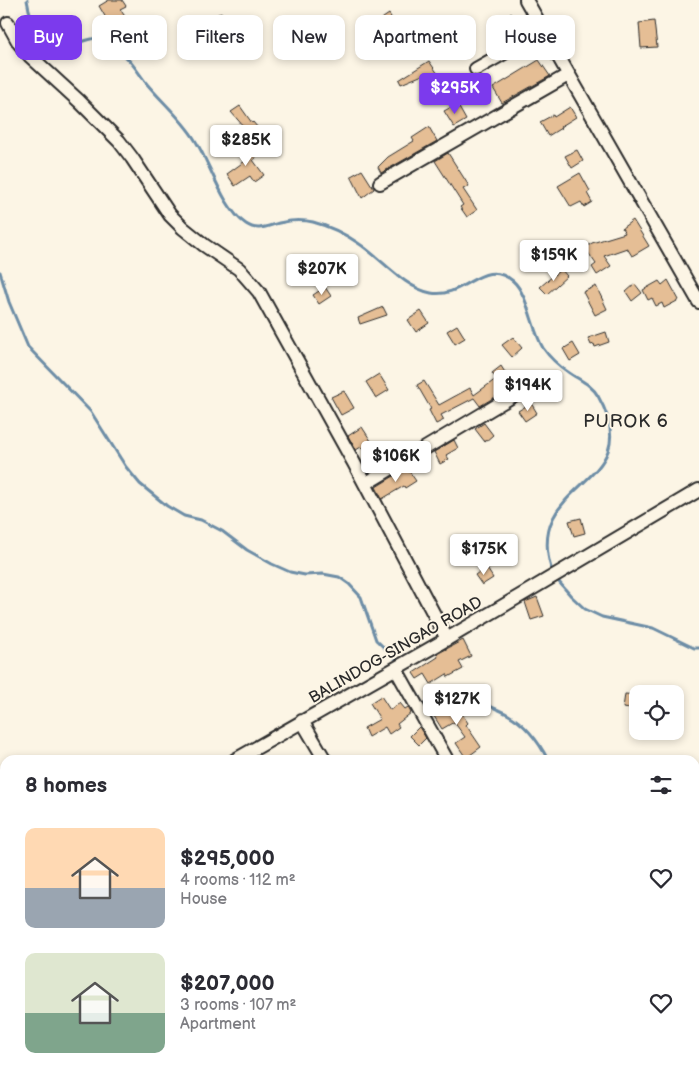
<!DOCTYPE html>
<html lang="en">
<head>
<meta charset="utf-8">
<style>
  body { margin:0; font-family:"Balsamiq Sans",sans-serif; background:#f7f7f7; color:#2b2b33; height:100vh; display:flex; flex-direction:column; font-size:19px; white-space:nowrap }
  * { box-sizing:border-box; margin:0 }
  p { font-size:16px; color:#7c7c81 }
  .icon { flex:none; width:28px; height:28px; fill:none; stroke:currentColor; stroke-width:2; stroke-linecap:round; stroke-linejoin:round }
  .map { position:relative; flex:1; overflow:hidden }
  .details { position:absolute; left:0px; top:755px; width:700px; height:321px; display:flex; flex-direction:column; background:#fff; border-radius:15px 15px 0 0; box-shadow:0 2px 8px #0003 }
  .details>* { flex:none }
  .banner { position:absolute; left:15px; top:15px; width:670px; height:45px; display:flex; gap:10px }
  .controls { position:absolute; left:629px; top:685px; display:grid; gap:10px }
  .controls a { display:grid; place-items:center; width:55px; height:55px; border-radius:10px; background:#fff; box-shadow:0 2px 8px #0003; font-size:25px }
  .price { position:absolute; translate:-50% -42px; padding:0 11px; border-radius:5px; background:#fff; color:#222; font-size:16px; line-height:32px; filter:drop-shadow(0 1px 2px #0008) }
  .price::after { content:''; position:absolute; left:50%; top:30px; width:15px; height:11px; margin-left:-8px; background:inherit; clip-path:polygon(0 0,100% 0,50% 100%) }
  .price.selected { background:#7c3aed; color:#fff }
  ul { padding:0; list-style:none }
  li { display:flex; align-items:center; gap:15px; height:125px; padding:0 25px }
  li span { display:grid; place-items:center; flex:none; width:140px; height:100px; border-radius:10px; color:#555 }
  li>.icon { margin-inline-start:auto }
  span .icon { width:60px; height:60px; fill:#fffc; stroke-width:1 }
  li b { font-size:21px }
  h2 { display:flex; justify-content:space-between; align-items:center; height:60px; padding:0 25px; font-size:21px }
  .chip { padding:0 18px; border-radius:10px; background:#fff; box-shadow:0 2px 8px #0003; font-size:18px; line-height:45px }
  .chip.selected { background:#7c3aed; color:#fff }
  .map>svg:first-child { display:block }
</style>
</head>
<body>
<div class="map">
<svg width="699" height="1076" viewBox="0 0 699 1076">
  <rect width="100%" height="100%" fill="#fcf5e5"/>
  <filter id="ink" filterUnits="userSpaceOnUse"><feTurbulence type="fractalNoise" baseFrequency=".02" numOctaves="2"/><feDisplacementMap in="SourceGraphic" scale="10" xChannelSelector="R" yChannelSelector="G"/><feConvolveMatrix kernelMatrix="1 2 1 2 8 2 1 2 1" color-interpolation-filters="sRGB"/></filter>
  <g filter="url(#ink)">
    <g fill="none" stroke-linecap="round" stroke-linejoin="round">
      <path stroke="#6d8da6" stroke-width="3" d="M27 0C30 19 38 41 60 44 65 44 69 46 74 44 85 41 96 35 108 40 115 43 121 51 126 57 134 65 140 75 147 84 163 103 182 119 195 140 210 163 223 209 246 224 259 233 270 224 284 222 292 220 305 220 313 222 328 226 345 234 358 243 380 257 404 288 431 293 465 299 482 256 513 281 528 294 532 330 543 348 550 358 559 366 568 372 579 380 591 384 598 396 650 487 524 478 551 568
        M0 272 9 302 28 347 91 412 126 467 140 484 167 506 184 516 201 520 222 531 247 550 272 564 290 572 305 575 323 574 339 577 349 584 361 597 376 640 398 661
        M559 582 571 596 585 609 602 617 653 628 694 648H699
        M418 695 423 705C435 699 449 688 462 688 474 688 481 700 490 706 496 709 502 711 507 714 525 724 539 742 548 760
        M695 1021 699 1026"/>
    </g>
    <path fill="#e5be95" stroke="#2b2b2b" d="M109 0H122L126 6 120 9 128 21 113 30 99 6Z
      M221 12 230 26 220 32 211 19Z
      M511 13 518 25 525 20 530 27 503 41 495 27 506 22 504 18Z
      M389 14 394 22 382 30 377 22Z
      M654 21 657 47 641 48 639 23Z
      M539 60 550 76 502 103 493 88Z
      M429 61 438 74 429 80 425 74 401 84 399 80Z
      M480 77 488 92 467 102 460 88Z
      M457 104 466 120 454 127 444 111Z
      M240 106 252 123 253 122 258 128 251 135 231 112Z
      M570 107 576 117 560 127 561 128 548 136 540 122 553 115 554 117Z
      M429 127 437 141 381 173 378 167 388 157 414 141 412 138Z
      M247 143 256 158 253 160 264 175 254 182 250 176 235 186 227 174 245 161 238 148Z
      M577 150 583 161 572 168 565 156Z
      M448 153 469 186 463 189 477 210 467 217 460 207 463 205 435 161Z
      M362 170 374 189 362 198 351 176Z
      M580 173 590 191 587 193 592 202 584 207 581 202 571 207 558 186Z
      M633 220 649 246 632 256 627 248 604 256 611 266 597 275 592 267 596 264 585 248 592 243 625 233 622 228Z
      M561 269 567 276 547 294 540 287Z
      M668 280 679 300 664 308 662 303 656 306 652 298 648 300 643 290 659 281 662 285Z
      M635 284 642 293 632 301 626 292Z
      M596 286 607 309 595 315 583 292Z
      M325 287 331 296 319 304 313 295Z
      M383 307 387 315 360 324 358 318Z
      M421 311 429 323 416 332 408 320Z
      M457 325 465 338 455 344 447 331Z
      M606 332 609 342 595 347 594 344 591 345 588 338Z
      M513 337 522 348 512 357 502 345Z
      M573 343 580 355 570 361 563 349Z
      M501 366 506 374 505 375 510 388 480 406 474 398 441 415 444 420 436 424 429 410 431 409 417 385 424 381 439 405 470 388 474 395 496 379 492 373Z
      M379 374 389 390 376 398 366 382Z
      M344 391 354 408 341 415 331 397Z
      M531 403 537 413 525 421 518 411Z
      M484 423 493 435 485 442 475 429Z
      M362 427 371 441 369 442 378 458 383 454 387 461 376 468 361 447 356 450 348 436Z
      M454 440 458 448 446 455 449 459 440 464 434 452Z
      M407 468 416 481 405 488 404 486 382 499 376 487Z
      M581 518 585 533 574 536 569 521Z
      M486 567 493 578 482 585 475 575Z
      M537 597 544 616 531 620 525 602Z
      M463 640 471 656 459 662 463 669 448 677 447 674 431 684 425 674 417 679 413 673 438 657 437 654Z
      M625 694 638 695V710L623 708Z
      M381 696 390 710 400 703 405 709 408 707 411 713 397 724 399 727 389 734 385 727 368 737 364 728 380 719 370 703Z
      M451 697 468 723 466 725 481 747 466 758 456 743 465 737 454 722 442 729 432 713 440 705Z
      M675 701 684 702 679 728H675Z
      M419 727 426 738 419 745 410 736Z"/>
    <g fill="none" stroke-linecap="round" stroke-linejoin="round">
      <defs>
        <path id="minor" d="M526 0 699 302
          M8 23 19 43 30 56 79 101 119 141 132 158 170 215 183 228 204 245 239 269 259 292 354 463 447 639
          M476 69 543 31
          M380 183 568 75
          M365 484 516 394
          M396 669 447 760
          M302 721 325 760
          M235 760 447 639 699 490
          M0 896 5 894
          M204 1071 207 1076"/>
      </defs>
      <use href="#minor" stroke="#2b2b2b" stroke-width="16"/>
      <use href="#minor" stroke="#fcf5e5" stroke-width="12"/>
    </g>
  </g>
  <g text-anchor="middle" stroke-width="4" stroke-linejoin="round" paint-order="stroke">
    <g font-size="16" fill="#2b2b2b" stroke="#fcf5e5">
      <text transform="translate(395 649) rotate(-30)" y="6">BALINDOG-SINGAO ROAD</text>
    </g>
    <g font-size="18" letter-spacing="1" fill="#2b2b2b" stroke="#fcf5e5">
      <text x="626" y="427">PUROK 6</text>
    </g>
  </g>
</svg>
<div class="controls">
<a><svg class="icon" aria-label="locate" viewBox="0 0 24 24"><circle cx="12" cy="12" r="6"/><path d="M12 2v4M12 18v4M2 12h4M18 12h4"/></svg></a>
</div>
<b class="price selected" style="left:455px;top:115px">$295K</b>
<b class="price" style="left:246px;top:167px">$285K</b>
<b class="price" style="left:554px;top:282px">$159K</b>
<b class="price" style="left:322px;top:296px">$207K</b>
<b class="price" style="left:528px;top:412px">$194K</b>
<b class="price" style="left:396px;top:483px">$106K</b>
<b class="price" style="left:484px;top:576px">$175K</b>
<b class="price" style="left:457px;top:726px">$127K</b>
<div class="banner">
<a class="chip selected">Buy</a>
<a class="chip">Rent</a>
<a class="chip">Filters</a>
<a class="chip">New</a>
<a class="chip">Apartment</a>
<a class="chip">House</a>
</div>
<section class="details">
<h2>8 homes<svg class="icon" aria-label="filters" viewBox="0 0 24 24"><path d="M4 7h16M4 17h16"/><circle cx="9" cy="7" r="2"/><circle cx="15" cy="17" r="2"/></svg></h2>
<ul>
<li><span style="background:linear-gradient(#ffd9b3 60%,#9aa5b1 0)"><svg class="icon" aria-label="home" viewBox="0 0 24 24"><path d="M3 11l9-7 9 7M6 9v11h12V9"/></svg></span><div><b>$295,000</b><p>4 rooms · 112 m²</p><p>House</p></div><svg class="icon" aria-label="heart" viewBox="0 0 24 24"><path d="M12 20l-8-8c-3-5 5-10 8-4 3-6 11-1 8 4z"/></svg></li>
<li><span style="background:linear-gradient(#dfe7d0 60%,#7fa58c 0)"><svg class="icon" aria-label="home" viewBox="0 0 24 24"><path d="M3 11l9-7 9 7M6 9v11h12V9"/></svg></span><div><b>$207,000</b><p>3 rooms · 107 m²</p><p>Apartment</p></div><svg class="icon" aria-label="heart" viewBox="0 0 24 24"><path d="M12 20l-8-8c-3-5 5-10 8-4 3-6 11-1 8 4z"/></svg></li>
</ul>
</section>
</div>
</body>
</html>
